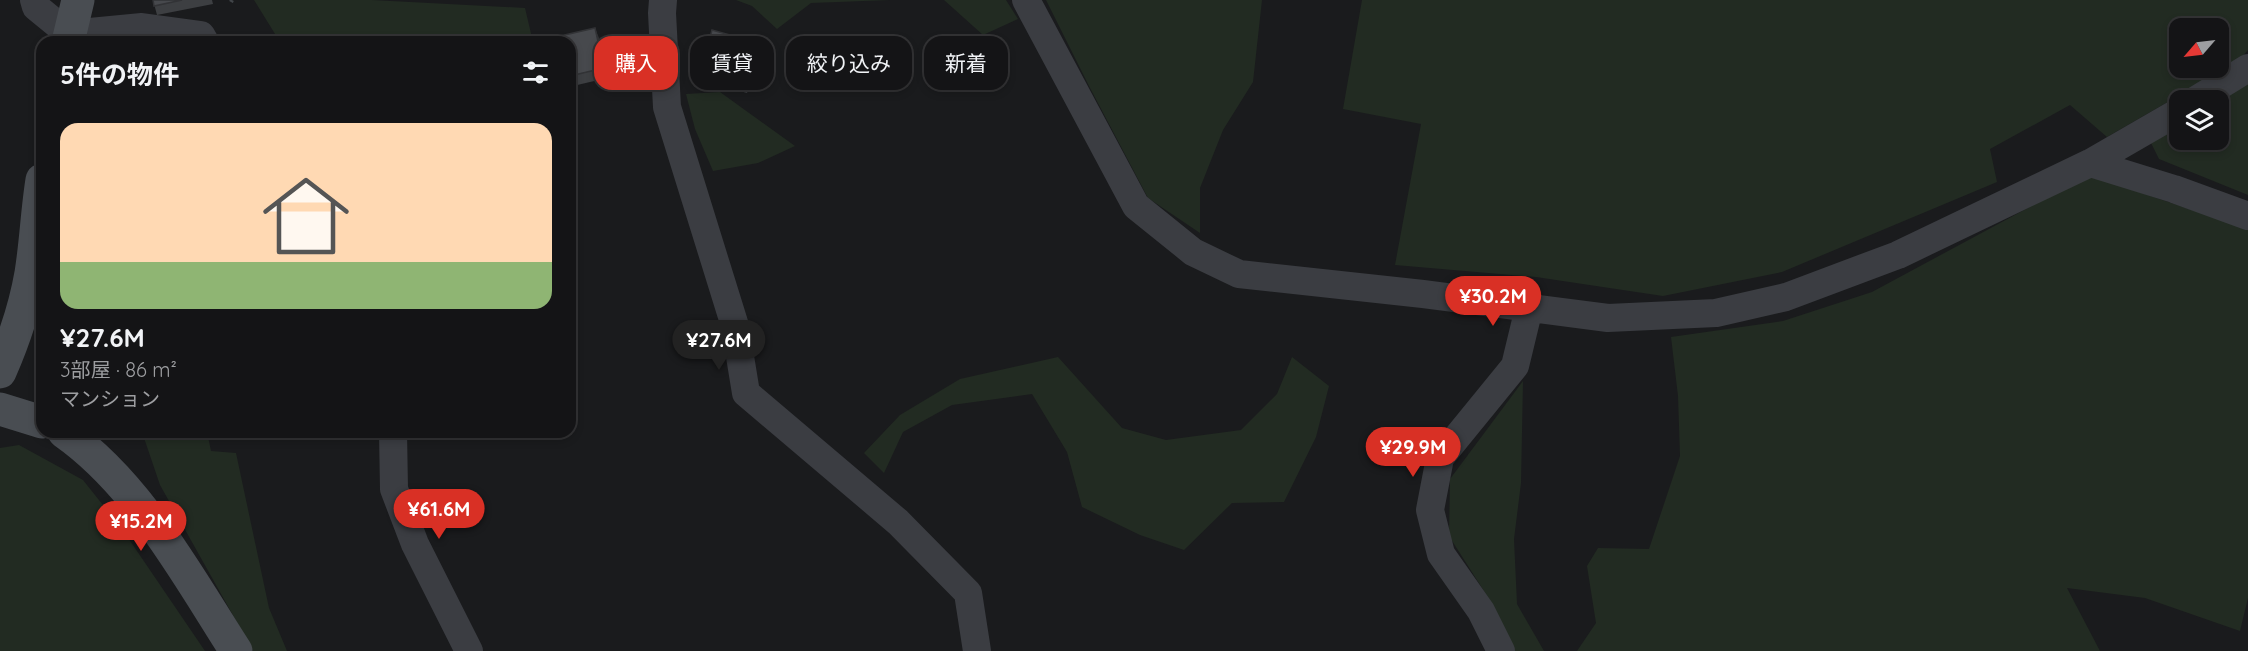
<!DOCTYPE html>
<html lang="ja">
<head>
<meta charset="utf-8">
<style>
  body { margin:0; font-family:Quicksand,"Noto Sans JP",sans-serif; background:#1d1d1f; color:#f1f3f6; height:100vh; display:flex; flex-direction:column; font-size:22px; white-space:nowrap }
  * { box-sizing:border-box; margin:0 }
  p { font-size:20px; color:#9d9ea1 }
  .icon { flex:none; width:33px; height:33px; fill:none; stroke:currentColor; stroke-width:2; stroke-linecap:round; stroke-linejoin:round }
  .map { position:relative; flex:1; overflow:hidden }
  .panel { position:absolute; left:36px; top:36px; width:540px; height:402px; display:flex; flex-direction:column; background:#141416; border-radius:18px; box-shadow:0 3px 9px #0003,0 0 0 2px #333335 }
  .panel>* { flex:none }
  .top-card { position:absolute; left:594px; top:36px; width:570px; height:54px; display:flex; gap:12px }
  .needle { width:39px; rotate:242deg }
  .fabs { position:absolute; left:2169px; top:18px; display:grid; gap:12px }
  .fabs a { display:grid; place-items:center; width:60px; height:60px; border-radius:12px; background:#141416; box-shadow:0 3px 9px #0003,0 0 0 2px #333335; font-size:30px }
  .price { position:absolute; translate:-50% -51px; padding:0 14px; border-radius:21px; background:#d93025; color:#fff; font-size:20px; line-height:39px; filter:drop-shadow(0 2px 3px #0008) }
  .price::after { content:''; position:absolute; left:50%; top:36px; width:18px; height:14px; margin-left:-9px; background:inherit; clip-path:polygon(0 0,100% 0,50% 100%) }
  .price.current { background:#222; color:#fff }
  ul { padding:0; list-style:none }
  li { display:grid; align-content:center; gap:12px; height:318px; padding:0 24px }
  li span { display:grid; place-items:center; height:186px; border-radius:18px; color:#555 }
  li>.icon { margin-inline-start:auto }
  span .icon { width:108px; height:108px; fill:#fffc; stroke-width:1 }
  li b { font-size:26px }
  h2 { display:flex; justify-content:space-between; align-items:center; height:72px; padding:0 24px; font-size:26px }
  .chip { padding:0 21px; border-radius:18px; background:#141416; box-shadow:0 3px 9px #0003,0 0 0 2px #333335; font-size:21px; line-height:54px }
  .chip.current { background:#d93025; color:#fff }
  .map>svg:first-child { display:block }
</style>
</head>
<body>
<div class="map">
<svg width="2248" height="651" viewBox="0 0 2248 651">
  <rect width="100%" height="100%" fill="#1a1b1d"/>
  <path fill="#222b22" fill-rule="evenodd" d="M254 0H372L525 8 533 42H280Z
    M736 0H890L811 3 777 29 752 6Z
    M944 0H1006L1018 19 983 35Z
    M1046 0H1262L1253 82 1223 130 1200 188V233L1148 198 1089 86Z
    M1362 0H2248V50L2237 62 2107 137 2070 105 1990 149 1997 182 1782 272 1663 296 1536 277 1395 265 1421 124 1343 109ZM2180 28H2218V68H2180Z
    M2248 83V195L2159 159 2151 143 2179 125 2180 140H2218L2219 102Z
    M720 92 795 146 758 163 713 171 695 129 686 94Z
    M2089 175 2248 229V598L2240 631 2145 598 2067 588 2100 651H1577L1596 623 1587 566 1598 548 1649 549 1680 456 1678 396 1671 337 1783 321 1872 292Z
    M1058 357 1122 428 1166 440 1241 430 1277 394 1292 357 1329 386 1316 437 1284 502 1232 503 1184 550 1140 535 1082 507 1067 452 1032 394 952 405 903 432 884 473 864 453 900 415 960 379Z
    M1523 381 1521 483 1514 539 1517 604 1544 651H1511L1489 599 1449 536 1450 479Z
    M142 432H207L211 451 236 453 269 608 287 651H253L160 485Z
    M19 445 83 480 122 529 205 651H0V448Z"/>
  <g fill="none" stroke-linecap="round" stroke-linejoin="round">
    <path stroke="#414549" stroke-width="4" stroke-dasharray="3 4.5" stroke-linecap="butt" d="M231 2 232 0"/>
    <path stroke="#3b3d42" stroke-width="28" d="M34 0 36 7 69 34 142 27 201 35 205 42
      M663 0 662 13 667 107 735 326 746 393 898 522 968 593 977 651
      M1026 0 1136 206 1193 252 1239 274 1423 294 1608 318 1716 313 1786 297 1898 255 2090 163 2180 111
      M2196 100 2248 68
      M2090 163 2174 189 2248 216
      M393 432 394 489 415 544 469 651
      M1501 651 1481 611 1441 554 1430 510 1440 458 1515 366 1529 308"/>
    <path stroke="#494d52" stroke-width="33" d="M68 42 78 0
      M0 372C14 340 25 308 31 273 36 242 37 211 42 180
      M0 409 42 422
      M64 432C139 485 187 575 236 651"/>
  </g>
  <path fill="#3d3f42" d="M153 0H212L213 4 157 15Z
    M599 38 607 78 573 86 570 78V42Z
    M755 42 758 51 747 93 704 81 701 71Z"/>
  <path fill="#323336" d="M595 28 599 38 607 78 604 68Z
    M755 42 758 51 747 93 744 83Z"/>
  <path fill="#47494d" stroke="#323336" stroke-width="1.5" d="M153 0H182L154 6Z
    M595 28 604 68 570 76V42H548L547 39Z
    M712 30 755 42 744 83 701 71Z"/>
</svg>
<div class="fabs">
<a><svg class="needle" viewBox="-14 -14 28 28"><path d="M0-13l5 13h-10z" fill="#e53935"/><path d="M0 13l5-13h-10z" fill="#9d9ea1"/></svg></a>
<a><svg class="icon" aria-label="layers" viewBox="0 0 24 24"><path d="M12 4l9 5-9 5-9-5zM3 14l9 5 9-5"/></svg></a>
</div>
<b class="price" style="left:1493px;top:327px">¥30.2M</b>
<b class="price current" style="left:719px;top:371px">¥27.6M</b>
<b class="price" style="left:1413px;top:478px">¥29.9M</b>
<b class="price" style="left:439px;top:540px">¥61.6M</b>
<b class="price" style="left:141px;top:552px">¥15.2M</b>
<div class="top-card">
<a class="chip current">購入</a>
<a class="chip">賃貸</a>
<a class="chip">絞り込み</a>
<a class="chip">新着</a>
</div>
<section class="panel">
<h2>5件の物件<svg class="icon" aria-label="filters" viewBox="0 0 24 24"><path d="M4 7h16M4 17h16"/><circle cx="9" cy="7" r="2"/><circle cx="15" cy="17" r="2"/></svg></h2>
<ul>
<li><span style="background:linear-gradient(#ffd9b3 75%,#8fb573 0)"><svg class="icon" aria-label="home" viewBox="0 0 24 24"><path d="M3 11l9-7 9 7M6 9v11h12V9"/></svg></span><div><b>¥27.6M</b><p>3部屋 · 86 m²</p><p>マンション</p></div></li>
</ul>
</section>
</div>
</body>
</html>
